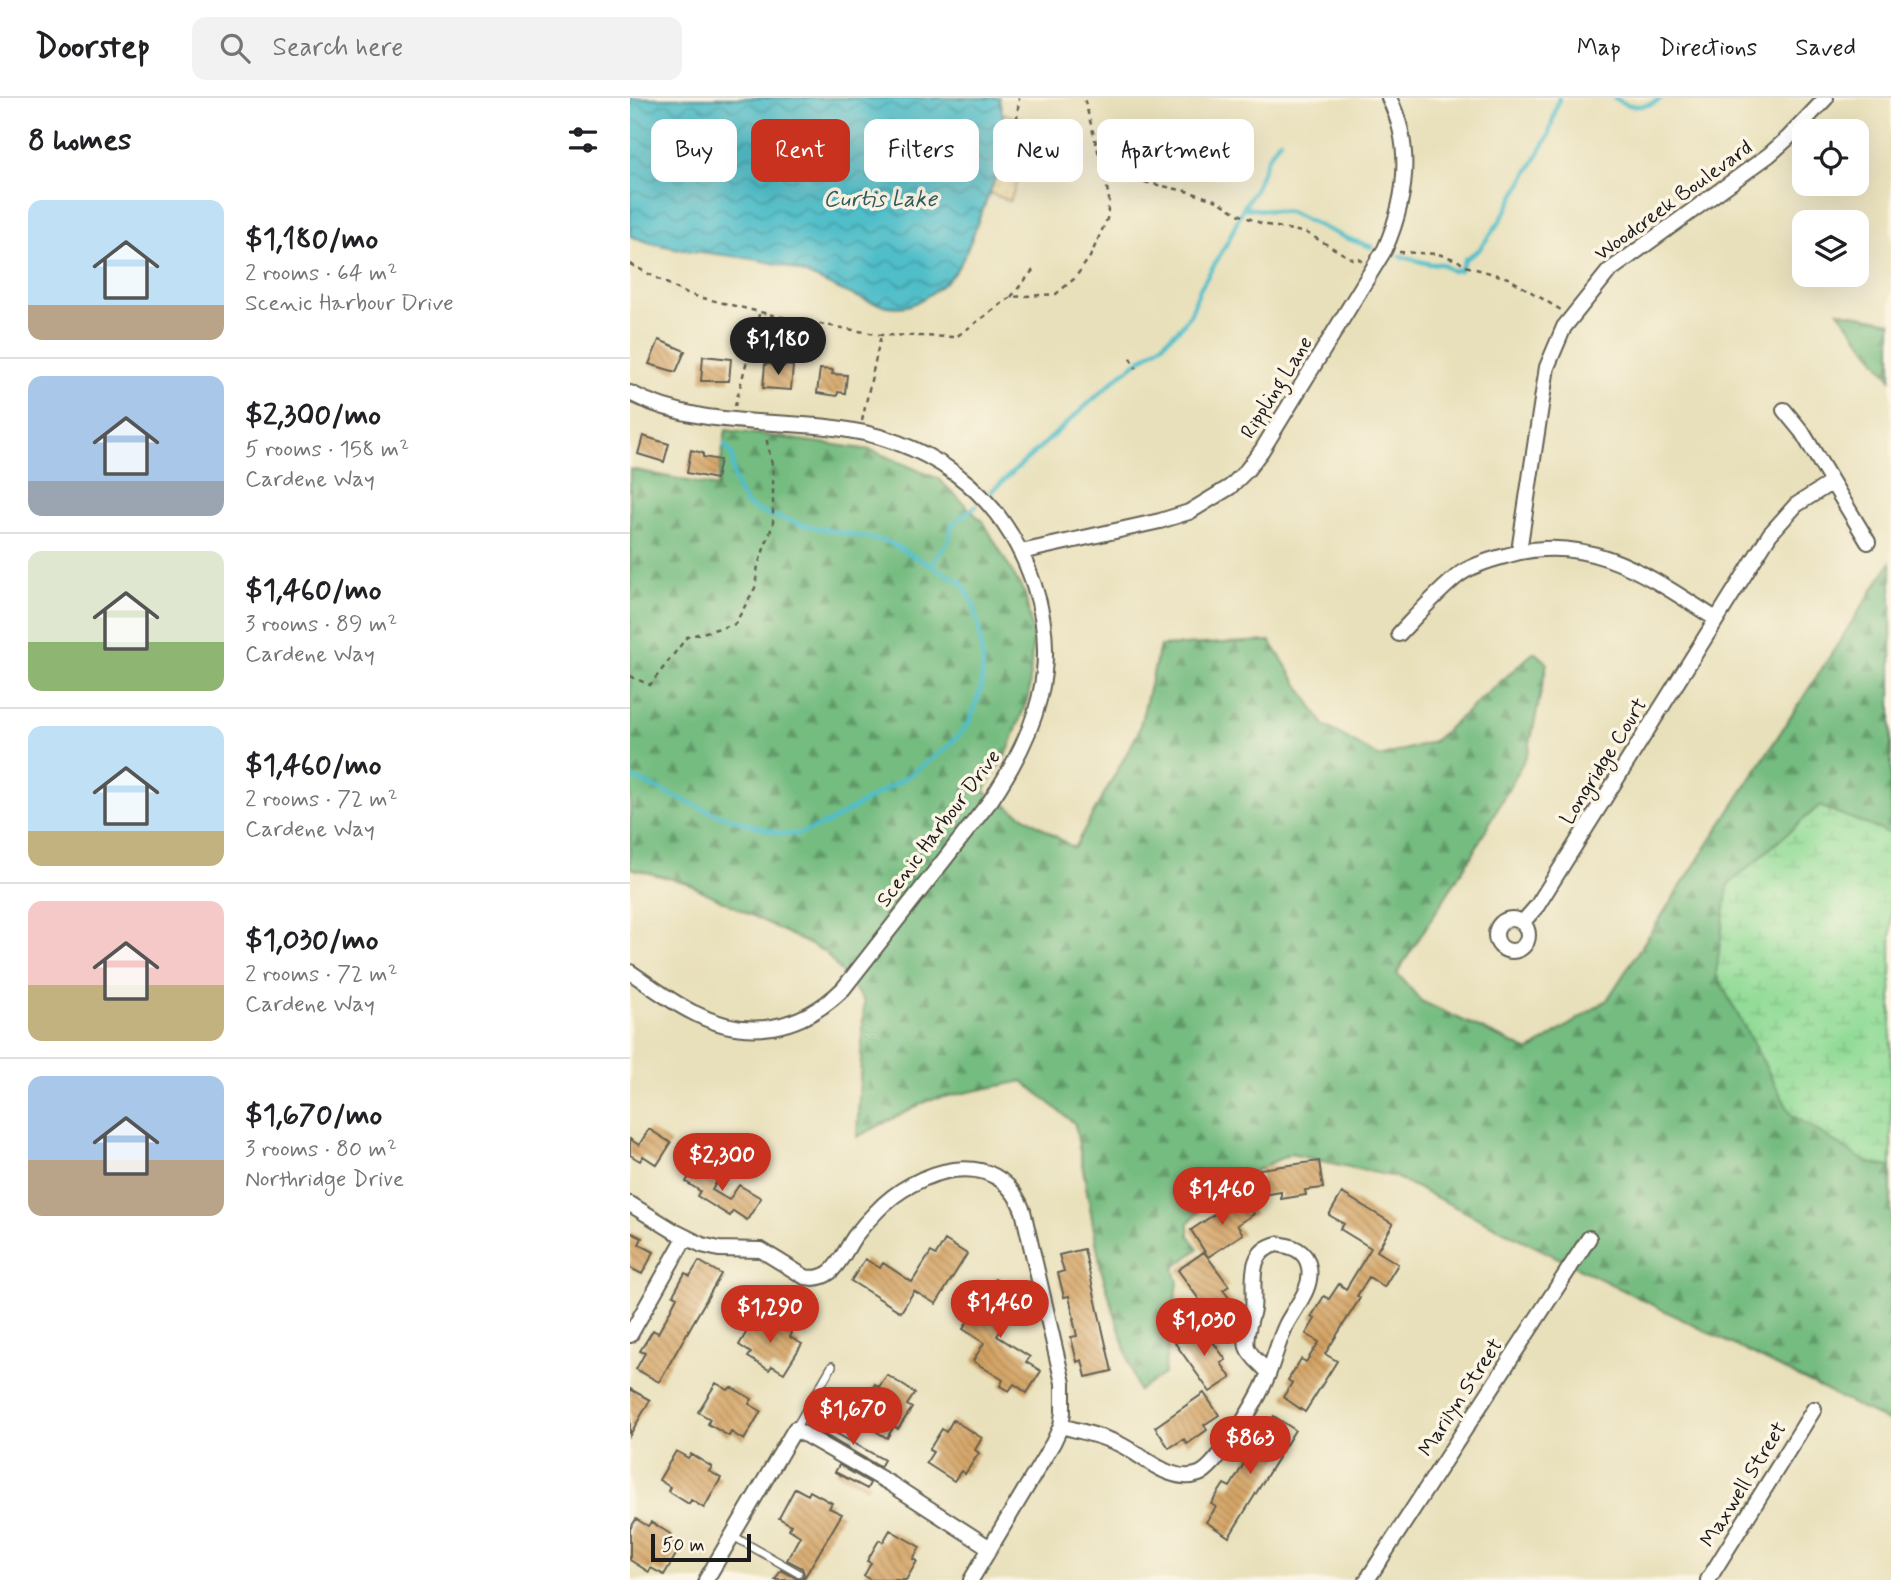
<!DOCTYPE html>
<html lang="en">
<head>
<meta charset="utf-8">
<style>
  body { margin:0; font-family:Mynerve,sans-serif; background:#f2f2f2; color:#202124; height:100vh; display:flex; flex-direction:column; font-size:26px; white-space:nowrap }
  * { box-sizing:border-box; margin:0 }
  p { font-size:23px; color:#757577 }
  .icon { flex:none; width:38px; height:38px; fill:none; stroke:currentColor; stroke-width:2; stroke-linecap:round; stroke-linejoin:round }
  .map { position:relative; flex:1; overflow:hidden }
  .panel { display:flex; flex-direction:column; background:#fff; width:630px }
  .panel>* { flex:none }
  .guide { position:absolute; left:21px; top:21px; width:665px; height:63px; display:flex; gap:14px }
  .tools { position:absolute; left:1162px; top:21px; display:grid; gap:14px }
  .tools a { display:grid; place-items:center; width:77px; height:77px; border-radius:14px; background:#fff; box-shadow:0 7px 28px #0002; font-size:35px }
  .scale { position:absolute; left:21px; bottom:18px; width:100px; box-sizing:border-box; padding-left:7px; border:4px solid #1c1c1c; border-top:0; font-size:19px; line-height:24px; white-space:nowrap; color:#1c1c1c; -webkit-text-stroke:5px #fcf5e5; paint-order:stroke }
  .price { position:absolute; translate:-50% -60px; padding:0 16px; border-radius:24px; background:#c8321e; color:#fff; font-size:23px; line-height:46px; filter:drop-shadow(0 2px 4px #0008) }
  .price::after { content:''; position:absolute; left:50%; top:42px; width:21px; height:16px; margin-left:-10px; background:inherit; clip-path:polygon(0 0,100% 0,50% 100%) }
  .price.on { background:#222; color:#fff }
  ul { padding:0; list-style:none }
  li { display:flex; align-items:center; gap:21px; height:175px; padding:0 28px }
  li+li { border-top:2px solid #e0e0e0 }
  li span { display:grid; place-items:center; flex:none; width:196px; height:140px; border-radius:14px; color:#555 }
  li>.icon { margin-inline-start:auto }
  span .icon { width:84px; height:84px; fill:#fffc; stroke-width:1 }
  li b { font-size:30px }
  h2 { display:flex; justify-content:space-between; align-items:center; height:84px; padding:0 28px; font-size:30px }
  .chip { padding:0 24px; border-radius:14px; background:#fff; box-shadow:0 7px 28px #0002; font-size:24px; line-height:63px }
  .chip.on { background:#c8321e; color:#fff }
  header { display:flex; align-items:center; gap:42px; box-sizing:border-box; height:98px; padding:0 35px; background:#fff; border-bottom:2px solid #e0e0e0 }
  header strong { font-size:33px }
  nav { display:flex; gap:38px; margin-inline-start:auto; font-size:24px }
  .search { width:490px; height:63px; background:#f2f2f2; display:flex; align-items:center; gap:18px; box-sizing:border-box; padding:0 24px; border-radius:14px; color:#757577; font-size:26px }
  main { display:flex; flex:1; min-height:0 }
  .map>svg:first-child { display:block }
</style>
</head>
<body>
<header>
<strong>Doorstep</strong>
<div class="search"><svg class="icon" aria-label="search" viewBox="0 0 24 24"><circle cx="10" cy="10" r="6"/><path d="M15 15l6 6"/></svg>Search here</div>
<nav><a>Map</a><a>Directions</a><a>Saved</a></nav>
</header>
<main>
<section class="panel">
<h2>8 homes<svg class="icon" aria-label="filters" viewBox="0 0 24 24"><path d="M4 7h16M4 17h16"/><circle cx="9" cy="7" r="2"/><circle cx="15" cy="17" r="2"/></svg></h2>
<ul>
<li><span style="background:linear-gradient(#bfe0f5 75%,#b9a48a 0)"><svg class="icon" aria-label="home" viewBox="0 0 24 24"><path d="M3 11l9-7 9 7M6 9v11h12V9"/></svg></span><div><b>$1,180/mo</b><p>2 rooms · 64 m²</p><p>Scenic Harbour Drive</p></div></li>
<li><span style="background:linear-gradient(#a9c7e8 75%,#9aa5b1 0)"><svg class="icon" aria-label="home" viewBox="0 0 24 24"><path d="M3 11l9-7 9 7M6 9v11h12V9"/></svg></span><div><b>$2,300/mo</b><p>5 rooms · 158 m²</p><p>Cardene Way</p></div></li>
<li><span style="background:linear-gradient(#dfe7d0 65%,#8fb573 0)"><svg class="icon" aria-label="home" viewBox="0 0 24 24"><path d="M3 11l9-7 9 7M6 9v11h12V9"/></svg></span><div><b>$1,460/mo</b><p>3 rooms · 89 m²</p><p>Cardene Way</p></div></li>
<li><span style="background:linear-gradient(#bfe0f5 75%,#c2b280 0)"><svg class="icon" aria-label="home" viewBox="0 0 24 24"><path d="M3 11l9-7 9 7M6 9v11h12V9"/></svg></span><div><b>$1,460/mo</b><p>2 rooms · 72 m²</p><p>Cardene Way</p></div></li>
<li><span style="background:linear-gradient(#f6c9c9 60%,#c2b280 0)"><svg class="icon" aria-label="home" viewBox="0 0 24 24"><path d="M3 11l9-7 9 7M6 9v11h12V9"/></svg></span><div><b>$1,030/mo</b><p>2 rooms · 72 m²</p><p>Cardene Way</p></div></li>
<li><span style="background:linear-gradient(#a9c7e8 60%,#b9a48a 0)"><svg class="icon" aria-label="home" viewBox="0 0 24 24"><path d="M3 11l9-7 9 7M6 9v11h12V9"/></svg></span><div><b>$1,670/mo</b><p>3 rooms · 80 m²</p><p>Northridge Drive</p></div></li>
</ul>
</section>
<div class="map">
<svg width="1261" height="1482" viewBox="0 0 1261 1482">
  <defs>
    <pattern id="forest-firs" width="22" height="20" patternUnits="userSpaceOnUse" patternTransform="scale(1.75)"><rect width="22" height="20" fill="#75bc80"/><path d="M5 1l3.5 6h-7zM16 11l3.5 6h-7z" fill="#5f9868"/></pattern>
    <pattern id="wetland-marsh" width="20" height="14" patternUnits="userSpaceOnUse" patternTransform="scale(1.75)"><rect width="20" height="14" fill="#92dc97"/><path d="M1 5h8M5 5V1M11 12h8M15 12V8" fill="none" stroke="#7dbc82"/></pattern>
    <pattern id="sand-dots" width="8" height="8" patternUnits="userSpaceOnUse" patternTransform="scale(1.75)"><rect width="8" height="8" fill="#eeda9e"/><path d="M2 2h.1M6 6h.1" fill="none" stroke="#ccba88" stroke-width="1.8" stroke-linecap="round"/></pattern>
    <pattern id="water-waves" width="16" height="10" patternUnits="userSpaceOnUse" patternTransform="scale(1.75)"><rect width="16" height="10" fill="#50bec9"/><path d="M0 5q4-4 8 0t8 0" fill="none" stroke="#429aa2"/></pattern>
    <pattern id="building-back-hatch" width="6" height="6" patternUnits="userSpaceOnUse" patternTransform="scale(1.75)"><rect width="6" height="6" fill="#d3a161"/><path d="M-1 5l2 2M0 0l6 6M5-1l2 2" fill="none" stroke="#aa824f"/></pattern>
  </defs>
  <rect width="100%" height="100%" fill="#fcf5e5"/>
  <filter id="ink" filterUnits="userSpaceOnUse"><feTurbulence type="fractalNoise" baseFrequency=".0143" numOctaves="2"/><feDisplacementMap in="SourceGraphic" scale="14" xChannelSelector="R" yChannelSelector="G"/><feConvolveMatrix kernelMatrix="1 2 1 2 8 2 1 2 1" color-interpolation-filters="sRGB"/></filter>
  <filter id="wash" filterUnits="userSpaceOnUse"><feTurbulence type="fractalNoise" baseFrequency=".00686" numOctaves="4" result="noise"/><feDisplacementMap in="SourceGraphic" scale="28" xChannelSelector="R" yChannelSelector="G"/><feGaussianBlur stdDeviation="1.57" result="paint"/><feColorMatrix in="noise" values="0 0 0 0 0 0 0 0 0 0 0 0 0 0 0 0 0 1.4 0 .05"/><feComposite in="paint" operator="in"/></filter>
  <g filter="url(#wash)">
    <rect width="100%" height="100%" fill="#e8e0ba"/>
    <path fill="url(#forest-firs)" stroke="#486c4e" stroke-width="2" d="M1208 213 1261 224V281Z
      M96 332 241 352 309 381 354 425 395 496 403 537 399 596 378 653 354 693 444 750 508 635 530 548 640 543 694 627 750 659 804 643 904 554 917 565 898 655 842 757 767 875 791 903 899 953 977 902 1261 464V1325L765 1079 660 1056 595 1087 559 1124V1137L568 1151 544 1170 548 1185 534 1276 508 1293 471 1171 445 1026 393 983 299 1002 227 1039 234 903 195 854 57 785 0 770V371L87 389Z"/>
    <path fill="url(#wetland-marsh)" stroke="#577c5a" stroke-width="2" d="M1189 708 1261 736V1069L1238 1065 1161 1016 1086 876 1098 787Z"/>
    <path fill="url(#sand-dots)" stroke="#857b5d" stroke-width="2" d="M372 15 408 27 380 103 360 95C370 68 377 43 372 15Z"/>
    <path fill="url(#water-waves)" stroke="#366d72" stroke-width="2" d="M0 0H369C371 12 376 25 375 37 373 66 361 91 350 118 343 136 338 155 327 171 319 183 290 206 276 208 245 214 196 183 166 172 113 153 54 159 0 138Z"/>
    <g fill="none" stroke-linecap="round" stroke-linejoin="round">
      <path stroke="#50bec9" stroke-width="4.5" d="M985 0C997 10 1019 11 1031 0
        M613 110 659 114 716 140 742 149
        M770 158 800 166H812L822 173 830 172 835 161 849 152 870 123 918 39 929 0
        M362 393 491 276 530 248 551 229 561 215 570 191 598 143 613 110 625 92 638 59 650 42
        M301 467 319 442 322 426 346 408
        M0 679 86 716 152 736H168L198 725 275 680 317 650 339 625 351 591 353 567 349 530 343 504 331 484 258 444 173 427 125 412 116 406 108 393 103 375 102 356 94 346"/>
    </g>
    <g id="blocks">
      <path fill="url(#building-back-hatch)" d="M29 242 55 253 46 274 19 266Z
        M73 258 101 261 99 283H71Z
        M135 266 163 268 161 292 133 290Z
        M190 271 203 272 202 276 217 277 215 295 208 294 207 298 187 295Z
        M13 338 39 346 34 364 8 356Z
        M61 352 73 355V359L90 362 86 381 57 375Z
        M19 1031 41 1045 27 1067 13 1058 10 1063 0 1057V1041L9 1047Z
        M69 1062 91 1076 82 1092 99 1102 109 1087 131 1100 117 1122 103 1113 100 1118 67 1098 70 1093 56 1084Z
        M689 1063 693 1090 675 1092 676 1097 651 1101V1094L633 1097 630 1071Z
        M712 1095 763 1126 747 1153 768 1166 754 1189 739 1179 727 1198 730 1200 695 1256 707 1263 675 1314 653 1299 662 1285 658 1282 671 1261 676 1264 689 1244 676 1236 685 1221 681 1219 694 1198 699 1201 709 1186 716 1191 741 1150 710 1131 714 1126 699 1117Z
        M612 1098 624 1116 607 1127 613 1136 578 1159 561 1132Z
        M0 1134 12 1140 9 1146 24 1154 12 1176 0 1170Z
        M315 1142 337 1156 306 1206 284 1193 271 1214 221 1183 235 1161 250 1170 253 1165 282 1184 301 1154 306 1157Z
        M454 1151 482 1273 456 1279 452 1262 447 1264 441 1239 447 1238 443 1221H444L439 1198 434 1199 428 1175 434 1173 429 1157Z
        M574 1154 599 1188 593 1192 604 1206 583 1221 548 1172Z
        M69 1163 91 1176 29 1284 6 1271 15 1255 10 1253 23 1232 28 1235 39 1215 47 1199 43 1197 55 1175 60 1178Z
        M365 1181 387 1195 378 1209 383 1213 367 1238 400 1259 396 1264 411 1273 397 1295 384 1286 379 1293 370 1288 373 1282 343 1263 354 1245 333 1231Z
        M126 1218 139 1226 141 1222 162 1235 160 1239 172 1246 154 1275 142 1268 139 1272 118 1259 121 1255 109 1247Z
        M571 1227 596 1262 591 1265 601 1280 580 1294 545 1245Z
        M257 1277 285 1295 277 1307 282 1310 268 1331 264 1328 257 1340 228 1322 236 1309 232 1307 245 1286 249 1289Z
        M86 1285 98 1292 101 1289 122 1301 119 1306 131 1313 114 1342 101 1334 99 1338 78 1326 80 1321 68 1314Z
        M0 1291 20 1302 0 1337Z
        M574 1295 589 1317 574 1327 577 1332 557 1346 554 1341 539 1350 525 1329Z
        M644 1318 665 1332 599 1439 576 1424 586 1409 581 1406 594 1386 600 1389 612 1369 620 1353 616 1351 629 1330 634 1333Z
        M323 1322 352 1340 345 1352 349 1355 335 1376 331 1373 324 1383 296 1365 303 1354 299 1352 312 1331 316 1334Z
        M193 1328 254 1362 250 1369 190 1334Z
        M46 1353 58 1360 61 1356 82 1369 79 1373 91 1380 74 1410 61 1402 59 1406 38 1393 40 1389 29 1382Z
        M209 1367 240 1385 237 1391 205 1374Z
        M165 1390 178 1397 180 1393 202 1405 199 1410 212 1416 173 1482H145L151 1472 167 1481 172 1480 174 1476 172 1470 157 1462 170 1438 159 1431 161 1427 149 1420Z
        M6 1421 18 1428 21 1424 42 1437 39 1441 51 1448 34 1477 21 1470 19 1474 0 1462V1431Z
        M260 1432 290 1449 283 1461 287 1463 276 1482H241L234 1478 241 1465 237 1463 249 1442 253 1444Z"/>
    </g>
  </g>
  <g filter="url(#ink)">
    <use href="#blocks" fill-opacity="0" stroke="#636153" stroke-width="2"/>
    <g fill="none" stroke-linecap="round" stroke-linejoin="round">
      <defs>
        <path id="service" d="M165 1331 202 1268
          M103 1438 168 1475"/>
        <path id="minor" d="M0 295C61 327 131 322 197 329 296 339 372 391 404 487 431 568 406 635 361 702L213 891C171 932 118 943 64 915 41 904 21 888 0 874
          M1154 312 1172 334 1238 444
          M889 453 917 269 934 229 979 173 1139 57 1158 40 1196 0
          M391 454 530 423 559 414 600 389 617 372 632 352 755 151C776 102 784 50 759 0
          M769 536C788 516 808 493 830 476 843 467 860 462 875 458 958 432 1020 479 1086 521
          M866 837a16 16 0 1 1 32 0a16 16 0 1 1-32 0Z
          M893 824 907 808 1140 436 1166 407 1201 385
          M0 1106 44 1133 72 1147 89 1151 131 1152 175 1179C184 1181 192 1180 200 1174 211 1165 217 1149 225 1138 231 1130 239 1121 246 1114 285 1072 367 1044 393 1113L433 1285V1314L431 1328 423 1345 341 1482
          M0 1237 55 1140
          M431 1328C449 1333 469 1337 487 1345 511 1355 540 1387 569 1376 587 1369 625 1306 634 1286 643 1267 647 1246 656 1227 665 1209 683 1191 679 1169 676 1152 662 1148 647 1146 615 1154 626 1186 623 1211 621 1222 614 1238 617 1249 620 1258 632 1267 638 1274
          M76 1482 165 1331 261 1386 360 1450
          M737 1482 959 1140
          M1078 1482 1184 1311"/>
      </defs>
      <use href="#service" stroke="#636153" stroke-width="10"/>
      <use href="#minor" stroke="#636153" stroke-width="18"/>
      <path stroke="#636153" stroke-width="2.5" stroke-dasharray="5 5" stroke-linecap="butt" d="M386 32 389 0
        M475 79 500 81 556 93 588 103 608 116 633 126 677 135 722 161 727 160 734 164
        M769 154 808 156 827 162 835 168 878 180 931 212
        M0 166 57 196 146 218 251 237 326 239 381 199 426 196 444 181 460 159 477 121 479 101 475 79 454 0
        M381 199 404 171
        M500 260 506 270
        M105 308 130 213
        M232 323 251 237
        M0 578 20 587 57 539 105 526 125 490 128 467 143 426V371L136 339"/>
      <use href="#service" stroke="#fff" stroke-width="7"/>
      <use href="#minor" stroke="#fff" stroke-width="14"/>
    </g>
  </g>
  <g text-anchor="middle" stroke-width="7" stroke-linejoin="round" paint-order="stroke">
    <g font-size="21" fill="#1c1c1c" stroke="#fcf5e5">
      <text transform="translate(1043 102) rotate(-36)" y="7">Woodcreek Boulevard</text>
      <text transform="translate(646 289) rotate(-58)" y="7">Rippling Lane</text>
      <text transform="translate(973 663) rotate(-58)" y="7">Longridge Court</text>
      <text transform="translate(308 730) rotate(-53)" y="7">Scenic Harbour Drive</text>
      <text transform="translate(830 1299) rotate(-57)" y="7">Marilyn Street</text>
      <text transform="translate(1113 1386) rotate(-58)" y="7">Maxwell Street</text>
    </g>
    <g font-size="23" font-style="italic" fill="#315d61" stroke="#fcf5e5">
      <text x="250" y="108">Curtis Lake</text>
    </g>
  </g>
</svg>
<div class="tools">
<a><svg class="icon" aria-label="locate" viewBox="0 0 24 24"><circle cx="12" cy="12" r="6"/><path d="M12 2v4M12 18v4M2 12h4M18 12h4"/></svg></a>
<a><svg class="icon" aria-label="layers" viewBox="0 0 24 24"><path d="M12 4l9 5-9 5-9-5zM3 14l9 5 9-5"/></svg></a>
</div>
<div class="scale">50 m</div>
<b class="price on" style="left:148px;top:279px">$1,180</b>
<b class="price" style="left:92px;top:1095px">$2,300</b>
<b class="price" style="left:592px;top:1129px">$1,460</b>
<b class="price" style="left:370px;top:1242px">$1,460</b>
<b class="price" style="left:140px;top:1247px">$1,290</b>
<b class="price" style="left:574px;top:1260px">$1,030</b>
<b class="price" style="left:223px;top:1349px">$1,670</b>
<b class="price" style="left:620px;top:1378px">$863</b>
<div class="guide">
<a class="chip">Buy</a>
<a class="chip on">Rent</a>
<a class="chip">Filters</a>
<a class="chip">New</a>
<a class="chip">Apartment</a>
</div>
</div>
</main>
</body>
</html>
